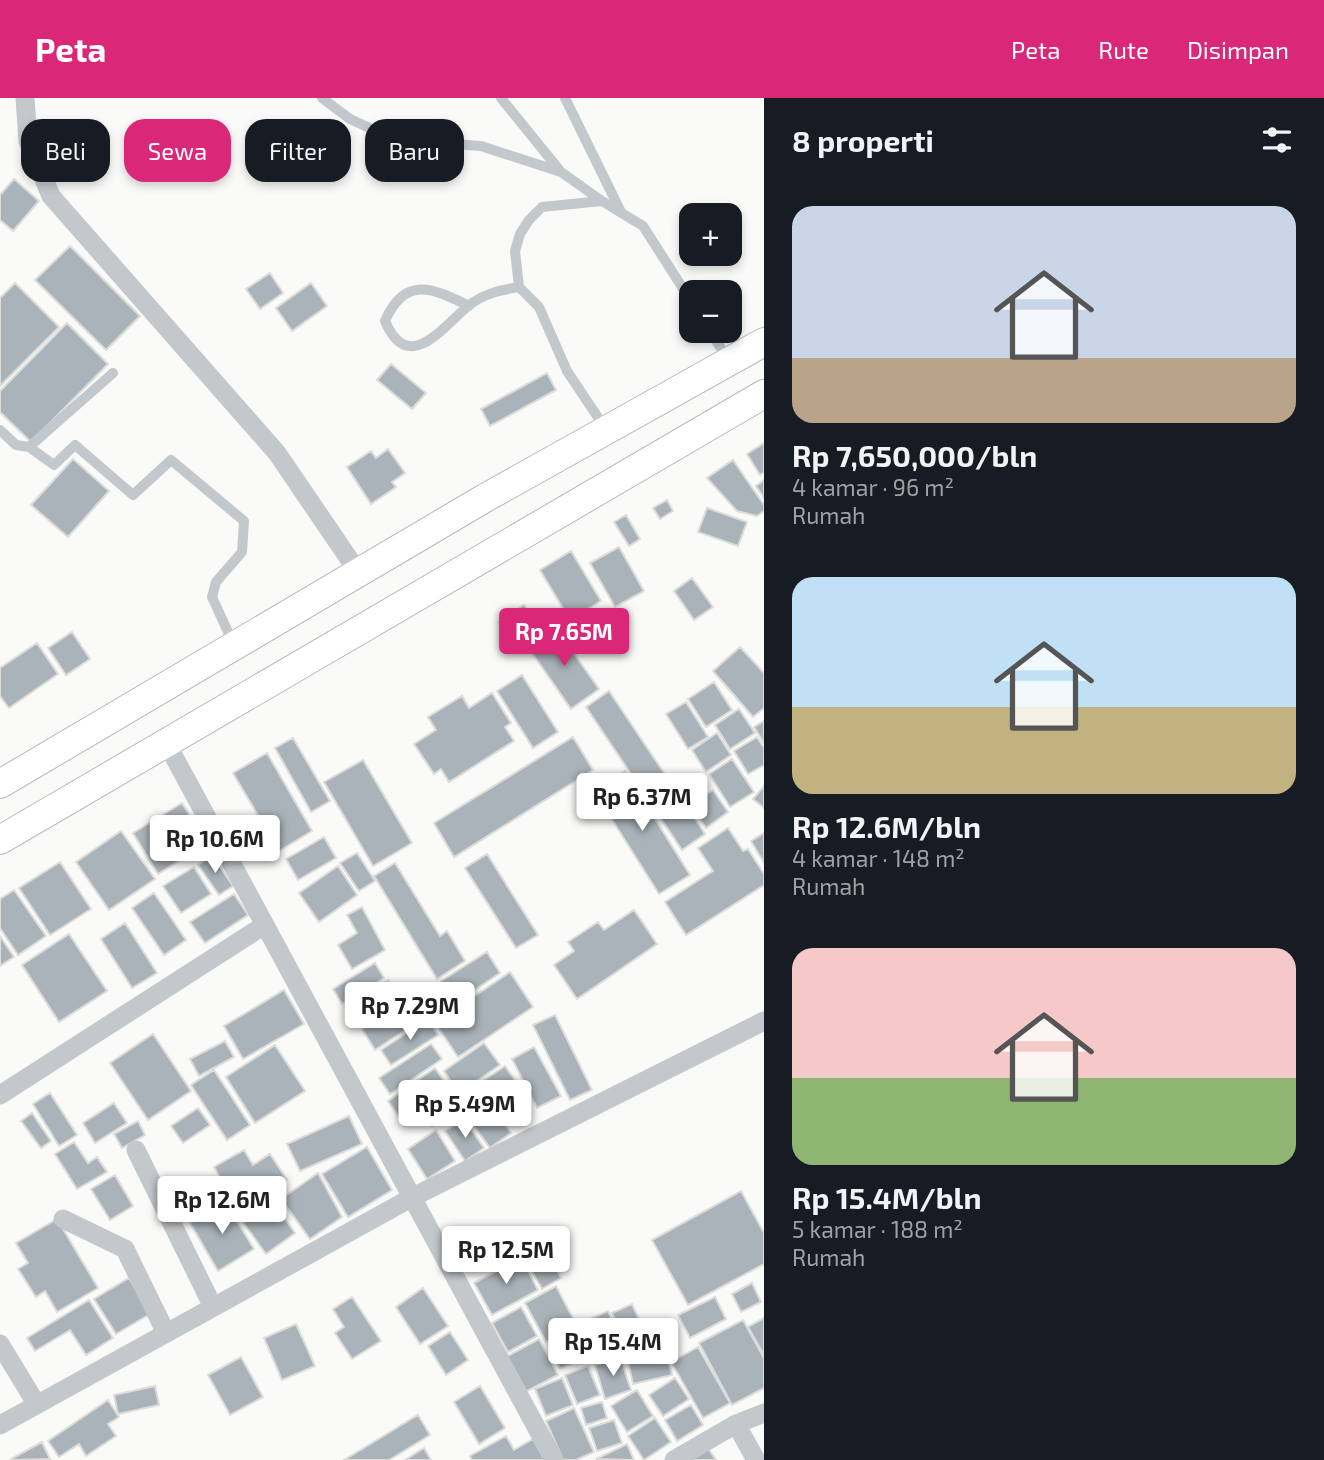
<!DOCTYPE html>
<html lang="id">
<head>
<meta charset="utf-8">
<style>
  body { margin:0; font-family:"Exo 2",sans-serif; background:#20242c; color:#f1f3f6; height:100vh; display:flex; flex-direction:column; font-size:26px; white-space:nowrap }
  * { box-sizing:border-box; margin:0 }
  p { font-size:23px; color:#9ea1a6 }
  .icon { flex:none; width:38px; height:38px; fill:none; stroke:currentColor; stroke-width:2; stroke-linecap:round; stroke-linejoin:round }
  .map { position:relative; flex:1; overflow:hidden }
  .panel { display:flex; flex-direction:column; background:#171b24; width:560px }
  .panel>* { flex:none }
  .top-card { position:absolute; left:21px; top:21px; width:637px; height:63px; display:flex; gap:14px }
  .controls { position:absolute; left:679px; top:105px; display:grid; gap:14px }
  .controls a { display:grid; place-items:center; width:63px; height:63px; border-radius:14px; background:#171b24; box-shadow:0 4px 10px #0003; font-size:35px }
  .price { position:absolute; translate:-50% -60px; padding:0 16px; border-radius:7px; background:#fff; color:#222; font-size:23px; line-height:46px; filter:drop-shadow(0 2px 4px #0008) }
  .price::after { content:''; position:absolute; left:50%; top:42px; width:21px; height:16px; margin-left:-10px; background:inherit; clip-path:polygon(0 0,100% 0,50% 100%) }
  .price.on { background:#db2777; color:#fff }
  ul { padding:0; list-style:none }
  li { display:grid; align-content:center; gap:14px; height:371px; padding:0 28px }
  li span { display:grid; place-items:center; height:217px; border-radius:21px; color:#555 }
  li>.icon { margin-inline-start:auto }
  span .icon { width:126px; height:126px; fill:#fffc; stroke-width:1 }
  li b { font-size:30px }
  h2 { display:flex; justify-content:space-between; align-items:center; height:84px; padding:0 28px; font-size:30px }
  .pill { padding:0 24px; border-radius:21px; background:#171b24; box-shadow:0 4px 10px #0003; font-size:24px; line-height:63px }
  .pill.on { background:#db2777; color:#fff }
  header { display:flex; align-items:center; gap:42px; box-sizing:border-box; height:98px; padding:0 35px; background:#db2777; color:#fff }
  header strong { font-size:33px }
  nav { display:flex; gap:38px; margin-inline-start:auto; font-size:24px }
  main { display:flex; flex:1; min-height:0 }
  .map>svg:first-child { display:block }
</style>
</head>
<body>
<header>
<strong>Peta</strong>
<nav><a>Peta</a><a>Rute</a><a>Disimpan</a></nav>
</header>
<main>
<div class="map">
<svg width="764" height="1362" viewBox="0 0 764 1362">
  <rect width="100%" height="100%" fill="#fafaf8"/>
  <path fill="#aab3b9" stroke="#dcdcda" stroke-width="2" d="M14 81 39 103 13 133 0 122V97Z
    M70 148 140 218 106 252 35 182Z
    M270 175 283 195 260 211 246 191Z
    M15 185 59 229 0 288V200Z
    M311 185 327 208 292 233 276 210Z
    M67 225 108 266 31 344 0 314V293Z
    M391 266 426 295 412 311 377 282Z
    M547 275 556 292 490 328 481 311Z
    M764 345V374L760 377 747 356Z
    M388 351 405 375 392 384 396 389 371 406 347 369 371 353 376 360Z
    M73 361 109 393 68 439 31 407Z
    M733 362 764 407V413L757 418 737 413 707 380Z
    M764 382V400L756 388Z
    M667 402 673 413 660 421 653 410Z
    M707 410 747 424 738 448 698 434Z
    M626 417 640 441 629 448 614 424Z
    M619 449 644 493 615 509 590 465Z
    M571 453 601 503 570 522 540 472Z
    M692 480 713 509 694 522 674 493Z
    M524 507 542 533 517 550 499 524Z
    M556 530 599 591 571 611 528 549Z
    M72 534 90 561 66 577 48 550Z
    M37 545 58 576 9 610 0 598V570Z
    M740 549 764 575V610L753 619 713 573Z
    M522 577 558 634 533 650 497 593Z
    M714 584 732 612 706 629 688 601Z
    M609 593 705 736 682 752 586 609Z
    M492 595 511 625 505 629 514 643 449 684 441 671 434 676 414 646 436 632 428 619 462 598 469 610Z
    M686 604 708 639 688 651 666 616Z
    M739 611 755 635 730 651 715 627Z
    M764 623V645L754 629Z
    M717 635 731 657 706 674 692 652Z
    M573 639 593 672 454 759 434 725Z
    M757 639 764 650V667L748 676 734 653Z
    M293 640 330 703 311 714 275 650Z
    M267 655 312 733 279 753 233 675Z
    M732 661 754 694 730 709 709 676Z
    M363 662 412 745 373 768 324 684Z
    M625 673 690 777 659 796 594 693Z
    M764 688V710L753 701Z
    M713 692 728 714 706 730 690 707Z
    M182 705 207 745 158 776 133 735Z
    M728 730 743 753 748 751 764 776V787L686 837 665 804 713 773 698 750Z
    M121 733 155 781 109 812 76 764Z
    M764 735V765L751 743Z
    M324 739 336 760 298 782 286 761Z
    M357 755 375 783 359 793 340 765Z
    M487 756 538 837 516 850 465 770Z
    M212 757 233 788 219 797 198 767Z
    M60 764 91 811 50 837 19 790Z
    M395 765 440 838 447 833 465 863 437 881 374 778Z
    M338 768 357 797 319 824 299 795Z
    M194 769 211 796 181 815 163 788Z
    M14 792 46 838 18 857 0 830V801Z
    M154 795 186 842 164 857 132 810Z
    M234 796 248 817 205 845 190 824Z
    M362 809 385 852 352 871 338 847 357 835 347 817Z
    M634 812 657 846 577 901 554 867 574 853 568 844 598 824 604 832Z
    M125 825 157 875 132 890 101 841Z
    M69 836 107 893 59 924 22 867Z
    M0 838 14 859 0 868Z
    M487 854 500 875 455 905 441 883Z
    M375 865 384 880 342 906 333 891Z
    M510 874 533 909 458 959 435 925Z
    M388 882 401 901 360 927 348 908Z
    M284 892 304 926 243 961 224 928Z
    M418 895 431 915 375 952 362 931Z
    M555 917 592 992 570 1002 533 927Z
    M428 921 438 937 391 967 381 952Z
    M153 936 191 993 148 1022 110 965Z
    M225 943 234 959 199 978 190 961Z
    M484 945 500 967 459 995 444 973Z
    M431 946 442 961 390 996 379 980Z
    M275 947 305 993 255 1025 226 979Z
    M534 949 561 998 537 1010 512 961Z
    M505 968 519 988 469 1023 454 1002Z
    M435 970 452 995 442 1002 451 1015 432 1028 423 1015 405 1028 388 1003Z
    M214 972 250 1027 227 1042 191 987Z
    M50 995 77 1037 59 1048 33 1006Z
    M114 1005 127 1025 95 1045 83 1025Z
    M198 1010 210 1027 183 1045 171 1028Z
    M496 1013 511 1035 490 1050 474 1028Z
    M32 1015 51 1043 41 1050 21 1023Z
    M349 1018 362 1046 300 1073 287 1046Z
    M464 1021 484 1050 465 1063 445 1033Z
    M138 1023 145 1037 122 1050 114 1036Z
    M436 1032 455 1063 427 1081 408 1051Z
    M74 1044 88 1065 97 1059 107 1074 77 1091 55 1056Z
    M367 1049 392 1092 348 1119 322 1076Z
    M244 1052 253 1067 270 1056 287 1082 238 1111 214 1069Z
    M318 1075 342 1119 310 1141 281 1101Z
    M115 1077 133 1108 110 1122 91 1091Z
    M741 1093 764 1135V1166L688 1207 652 1142Z
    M270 1099 295 1135 266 1156 240 1120Z
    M225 1104 254 1151 218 1173 190 1125Z
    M57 1121 98 1190 57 1214 45 1193 36 1199 18 1171 28 1165 16 1145Z
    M543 1148 561 1180 542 1191 524 1159Z
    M521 1160 538 1192 492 1217 474 1185Z
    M129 1180 150 1216 116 1236 94 1201Z
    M752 1185 761 1204 741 1214 732 1196Z
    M556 1188 577 1228 546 1244 525 1205Z
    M423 1190 448 1228 420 1246 396 1209Z
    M352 1199 381 1243 352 1261 335 1235 344 1229 333 1211Z
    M715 1199 726 1221 690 1240 678 1217Z
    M89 1202 113 1240 86 1257 70 1232 35 1253 27 1240Z
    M632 1206 646 1237 626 1246 612 1215Z
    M521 1209 537 1238 508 1254 492 1225Z
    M608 1213 625 1249 606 1257 590 1221Z
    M764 1220V1257L748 1229Z
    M743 1222 764 1260V1290L732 1307 699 1245Z
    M296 1226 315 1268 282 1282 264 1240Z
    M589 1229 600 1253 560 1271 549 1247Z
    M450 1234 468 1262 446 1277 428 1248Z
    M539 1241 558 1277 523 1295 504 1260Z
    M664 1245 672 1277 633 1286 626 1254Z
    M698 1249 730 1305 703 1320 671 1264Z
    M241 1259 263 1299 230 1317 208 1277Z
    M620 1259 631 1292 605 1301 595 1267Z
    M588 1268 600 1297 577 1306 565 1277Z
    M562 1280 573 1307 546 1318 535 1291Z
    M675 1280 689 1301 663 1318 649 1297Z
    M155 1288 159 1307 118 1316 114 1297Z
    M480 1288 505 1330 479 1346 454 1304Z
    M637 1292 653 1318 627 1334 611 1308Z
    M108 1302 119 1319 108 1326 116 1338 86 1358 79 1346 59 1359 48 1343Z
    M602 1304 607 1320 586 1327 581 1310Z
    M691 1307 703 1327 677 1343 665 1322Z
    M574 1310 594 1354 576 1362H563L546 1323Z
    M418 1317 430 1337 389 1362H344Z
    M655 1320 671 1344 644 1362 628 1338Z
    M614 1322 622 1345 597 1353 589 1330Z
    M506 1338 514 1352 533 1341 546 1362H472L470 1358Z
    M42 1344 50 1361 12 1362 11 1361Z
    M627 1346 634 1362 596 1361Z
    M705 1346 716 1362H681Z
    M424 1350 431 1362H405Z"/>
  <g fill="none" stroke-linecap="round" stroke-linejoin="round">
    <defs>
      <path id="secondary" d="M0 686 485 400 764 244
        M0 742 764 296"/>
    </defs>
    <use href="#secondary" stroke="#b3babf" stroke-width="30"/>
    <path stroke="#c3c8cc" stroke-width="10" d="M322 0 350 21 396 42 481 48 561 74
      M501 0 561 74 602 103
      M565 0 620 112
      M519 189 515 153 520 136 529 122 542 109 602 103 643 128 691 203
      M469 208C433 190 405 177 385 223 408 277 441 231 468 208 483 196 500 192 519 189L539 209 567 273 605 330
      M710 233 727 260
      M0 332 16 347 29 349 113 275
      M29 349 54 367 75 347 133 397 171 362 244 423 242 454 216 484 212 499 234 547"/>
    <path stroke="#c3c8cc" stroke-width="19" d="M25 0 28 43 51 98 277 355 358 474
      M166 644 554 1362
      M0 997 263 828
      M136 1052 213 1209
      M63 1121 125 1151 166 1235
      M0 1246 37 1307
      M736 1326 756 1362
      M0 1327 411 1100 764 923
      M674 1362 736 1326 764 1315"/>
    <use href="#secondary" stroke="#fff" stroke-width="28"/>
  </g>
</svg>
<div class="controls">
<a>+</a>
<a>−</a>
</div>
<b class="price on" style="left:564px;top:570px">Rp 7.65M</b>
<b class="price" style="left:642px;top:735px">Rp 6.37M</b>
<b class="price" style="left:215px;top:777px">Rp 10.6M</b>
<b class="price" style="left:410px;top:944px">Rp 7.29M</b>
<b class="price" style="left:465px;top:1042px">Rp 5.49M</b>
<b class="price" style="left:222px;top:1138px">Rp 12.6M</b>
<b class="price" style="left:506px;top:1188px">Rp 12.5M</b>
<b class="price" style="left:613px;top:1280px">Rp 15.4M</b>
<div class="top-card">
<a class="pill">Beli</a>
<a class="pill on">Sewa</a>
<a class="pill">Filter</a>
<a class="pill">Baru</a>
</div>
</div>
<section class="panel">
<h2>8 properti<svg class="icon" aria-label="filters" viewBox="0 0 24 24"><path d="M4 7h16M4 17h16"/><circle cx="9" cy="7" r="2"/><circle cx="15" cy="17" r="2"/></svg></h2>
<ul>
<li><span style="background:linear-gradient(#c9d6e8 70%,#b9a48a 0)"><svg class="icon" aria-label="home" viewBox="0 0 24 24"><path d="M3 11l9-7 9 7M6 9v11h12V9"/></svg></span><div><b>Rp 7,650,000/bln</b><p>4 kamar · 96 m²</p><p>Rumah</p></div></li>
<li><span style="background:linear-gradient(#bfe0f5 60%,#c2b280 0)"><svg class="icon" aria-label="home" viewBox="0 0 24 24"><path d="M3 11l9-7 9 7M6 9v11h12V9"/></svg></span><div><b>Rp 12.6M/bln</b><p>4 kamar · 148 m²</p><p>Rumah</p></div></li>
<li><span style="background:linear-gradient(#f6c9c9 60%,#8fb573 0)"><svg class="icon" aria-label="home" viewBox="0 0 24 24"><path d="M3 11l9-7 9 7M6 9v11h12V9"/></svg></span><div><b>Rp 15.4M/bln</b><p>5 kamar · 188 m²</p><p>Rumah</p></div></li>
</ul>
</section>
</main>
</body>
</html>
